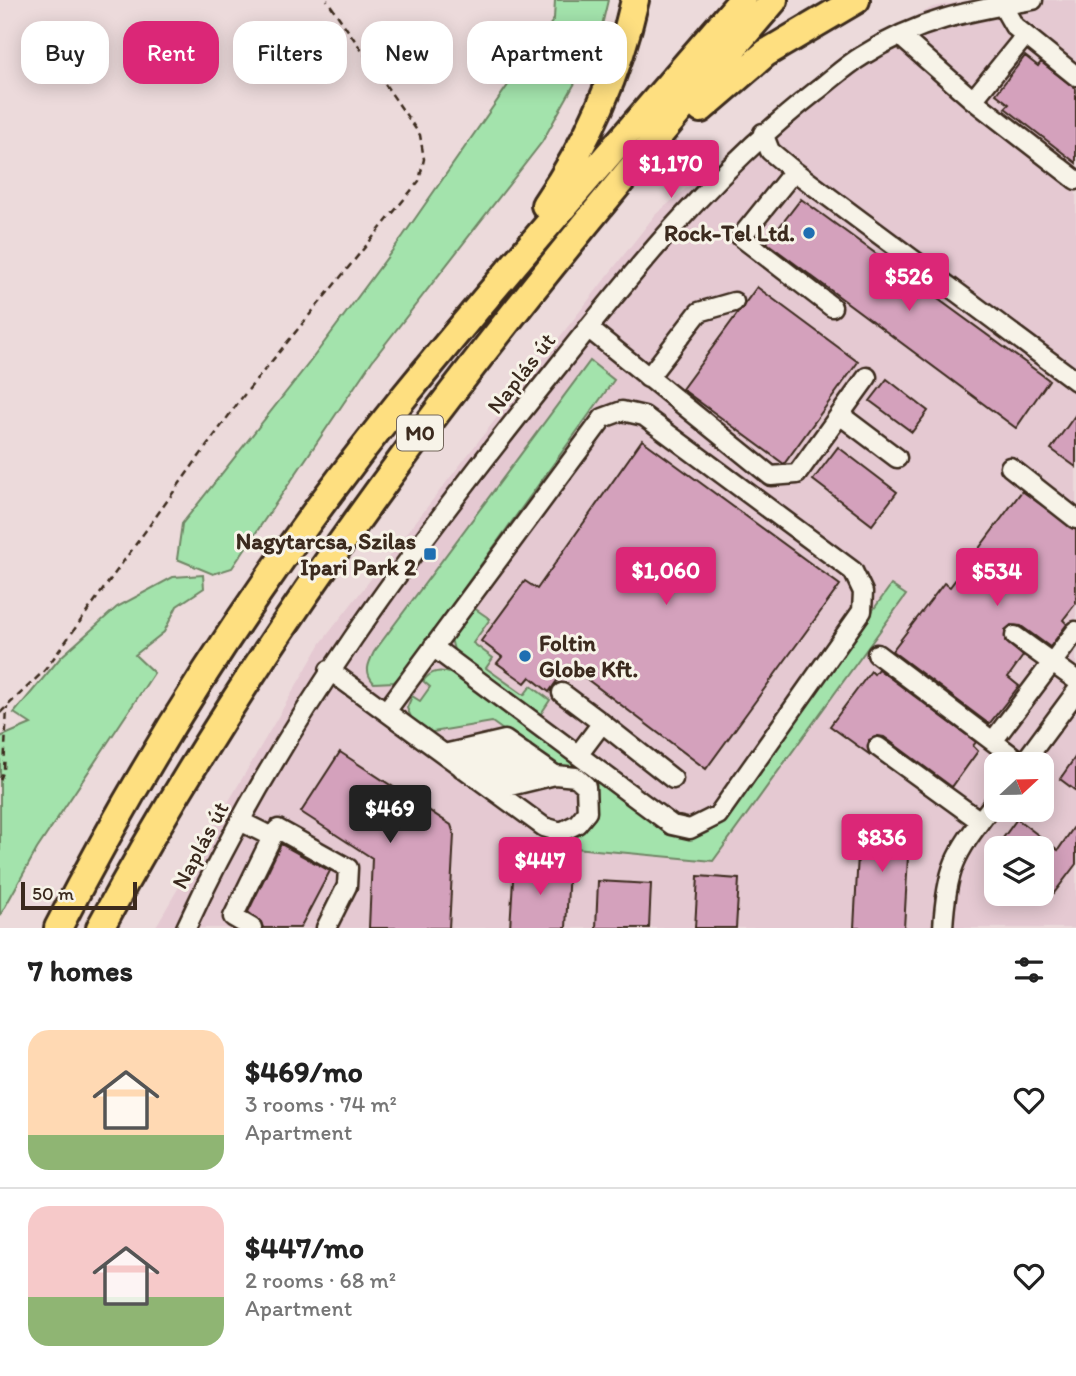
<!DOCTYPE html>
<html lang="en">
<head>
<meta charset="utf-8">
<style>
  body { margin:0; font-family:Itim,sans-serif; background:#f2f2f2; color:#222; height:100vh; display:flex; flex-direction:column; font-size:26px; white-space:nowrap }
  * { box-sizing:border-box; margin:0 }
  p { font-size:23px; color:#767676 }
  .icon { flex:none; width:38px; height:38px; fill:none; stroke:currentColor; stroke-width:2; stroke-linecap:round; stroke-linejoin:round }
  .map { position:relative; height:928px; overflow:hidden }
  .drawer { display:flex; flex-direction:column; background:#fff; flex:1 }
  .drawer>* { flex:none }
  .banner { position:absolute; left:21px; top:21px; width:700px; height:63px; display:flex; gap:14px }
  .needle { width:46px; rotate:68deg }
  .controls { position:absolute; left:984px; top:752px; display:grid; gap:14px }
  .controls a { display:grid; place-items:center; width:70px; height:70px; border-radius:14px; background:#fff; box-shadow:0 4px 18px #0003; font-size:35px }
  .scale { position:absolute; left:21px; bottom:18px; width:116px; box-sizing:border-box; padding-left:7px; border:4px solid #3b2a1e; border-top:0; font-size:19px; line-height:24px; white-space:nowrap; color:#3b2a1e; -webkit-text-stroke:5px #f7f3e8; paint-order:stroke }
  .price { position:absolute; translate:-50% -60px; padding:0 16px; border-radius:7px; background:#db2777; color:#fff; font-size:23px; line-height:46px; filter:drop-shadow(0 2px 4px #0008) }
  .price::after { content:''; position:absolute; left:50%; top:42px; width:21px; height:16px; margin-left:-10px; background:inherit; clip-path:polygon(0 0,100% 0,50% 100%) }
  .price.active { background:#222; color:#fff }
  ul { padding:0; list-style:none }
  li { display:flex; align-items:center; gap:21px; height:175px; padding:0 28px }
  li+li { border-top:2px solid #e0e0e0 }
  li span { display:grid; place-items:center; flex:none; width:196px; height:140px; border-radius:21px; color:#555 }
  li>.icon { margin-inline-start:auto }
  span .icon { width:84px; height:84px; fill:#fffc; stroke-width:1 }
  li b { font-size:30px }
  h2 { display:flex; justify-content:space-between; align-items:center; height:84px; padding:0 28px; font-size:30px }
  .pill { padding:0 24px; border-radius:21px; background:#fff; box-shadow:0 4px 18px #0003; font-size:24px; line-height:63px }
  .pill.active { background:#db2777; color:#fff }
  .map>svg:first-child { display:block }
</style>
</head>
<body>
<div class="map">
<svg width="1076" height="928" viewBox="0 0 1076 928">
  <rect width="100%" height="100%" fill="#ecdadb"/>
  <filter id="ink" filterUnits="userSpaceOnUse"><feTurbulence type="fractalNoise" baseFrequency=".0143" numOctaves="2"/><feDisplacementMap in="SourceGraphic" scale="14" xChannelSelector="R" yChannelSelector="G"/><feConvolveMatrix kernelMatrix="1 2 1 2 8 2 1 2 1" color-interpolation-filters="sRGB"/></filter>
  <g filter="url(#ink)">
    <path fill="#e5c9d2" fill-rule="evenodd" d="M971 0H1076V928H155L321 643 655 215 841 56 933 7ZM996 765H1041V810H996ZM996 849H1041V894H996Z"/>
    <path fill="#a3e3ac" stroke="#6f8665" stroke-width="2" d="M555 0H608L598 42 542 142 372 361 232 568 213 574 177 559 182 524 309 363 403 236 554 19Z
      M590 361 614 380 402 674 394 682 374 683C364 672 368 664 374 652Z
      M203 575 204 588 177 606 164 632 135 655 154 673 37 849 0 916V737L31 724 14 713 61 657 117 607 173 577Z
      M891 585 906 595 713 861 564 847C604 818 600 810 576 771L552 765 492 722 427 733 414 724 407 708 412 696 420 701 430 687 423 681C432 670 440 670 453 674L678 836C700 839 709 834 724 818Z
      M471 606 490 619 473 643 493 658 486 668 524 695 531 686 550 700 540 715 455 654 450 635Z"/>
    <path fill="#d4a1bc" stroke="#3b2a1e" stroke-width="2" d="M1025 56 1038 66 1041 62 1076 89V163L1005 108 1009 104 996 94Z
      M801 199 1049 380 1016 428 767 243Z
      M757 287 858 362 784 464 682 389Z
      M887 379 928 411 912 432 870 401Z
      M1076 414V467L1051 449Z
      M642 440 840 585 706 769 568 665 549 692 530 677 525 683 497 663 502 657 481 641 525 581 537 589Z
      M838 447 897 492 872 525 813 480Z
      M1022 491 1076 530V603L1063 620 1067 624 1050 647 1021 626 1011 625 1005 630V641L1023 656 1008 677 1019 686 989 724 892 651 944 583 950 587Z
      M878 669 976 742 973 746 978 751 952 787 884 737 878 736 869 740V754L830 726 871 671 874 674Z
      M340 752 451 825 454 834 449 928H369L372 858 301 812Z
      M1076 756V791L1060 779Z
      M860 818 910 821 904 928H854Z
      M1017 819 1058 850 1076 824V864L1054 893 1041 883V849H995Z
      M281 844 330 871 300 928H263L261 922 248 912Z
      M514 864 569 867 566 928H510Z
      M698 876 739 879 736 928H695Z
      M598 881 651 884 649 928H596Z"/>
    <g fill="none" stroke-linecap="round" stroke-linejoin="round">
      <defs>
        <path id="minor" d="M1002 5 1014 26 1076 76
          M900 36 973 100 1076 180
          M973 100 1025 36
          M763 133 770 151 794 171 1076 381
          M794 171 741 237 832 307
          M588 328 771 476 797 474 867 377
          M648 378 699 312 734 302
          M840 415 897 458
          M1010 467 1076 519
          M1015 636 1076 680
          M877 654 1023 764
          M329 670 544 827 561 832 577 824 587 812 586 786 576 777 555 775 505 740 444 754
          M562 693 602 723 578 755
          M387 710 603 418 622 411 644 416 853 571 863 592 862 611 718 815 690 829 672 825 433 647
          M602 723 673 779
          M993 741 1076 631
          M878 747 980 821
          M1022 765 1076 692
          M462 768 524 753
          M478 779 539 764
          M494 790 555 775
          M240 821 272 837 233 917 252 928
          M272 837 278 829 348 868 347 886 326 928
          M186 928C279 725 415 545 554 371 634 270 714 171 815 92 831 80 845 66 862 56 918 20 969 11 1033 0
          M943 928C947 861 957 853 996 800"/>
        <path id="highway" d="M701 109 766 53 856 0
          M545 205C589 141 618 75 635 0
          M58 928C154 741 271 562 403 398 513 263 628 132 742 0
          M100 928C282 590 524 290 774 0"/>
      </defs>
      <use href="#minor" stroke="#3b2a1e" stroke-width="23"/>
      <use href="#highway" stroke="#3b2a1e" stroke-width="32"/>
      <path stroke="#3b2a1e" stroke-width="2.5" stroke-dasharray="7 5" stroke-linecap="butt" d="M0 713 45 670 240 400 419 181 424 159 420 135 327 0
        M0 780 4 770 7 707"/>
      <use href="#minor" stroke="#f7f3e8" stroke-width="18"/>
      <use href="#highway" stroke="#fedf80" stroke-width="26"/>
    </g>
  </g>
  <g fill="#1f6fb2" stroke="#f7f3e8" stroke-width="2.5">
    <circle cx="809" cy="233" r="7"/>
    <rect x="423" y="547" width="14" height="14" rx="3.5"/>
    <circle cx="525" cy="656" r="7"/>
  </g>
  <g text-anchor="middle" stroke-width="6" stroke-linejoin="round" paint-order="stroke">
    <rect fill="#f7f3e8" stroke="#73665b" stroke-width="2" x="397" y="415.5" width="46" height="35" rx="5"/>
    <g font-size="21" font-weight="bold" fill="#3b2a1e">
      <text x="420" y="440">M0</text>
    </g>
    <g font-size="23" font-weight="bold" fill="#3b2a1e" stroke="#f7f3e8" text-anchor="end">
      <text x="795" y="241">Rock-Tel Ltd.</text>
      <text x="416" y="549">Nagytarcsa, Szilas<tspan x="416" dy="26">Ipari Park 2</tspan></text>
      <text x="539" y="651" text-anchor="start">Foltin<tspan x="539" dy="26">Globe Kft.</tspan></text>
    </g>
    <g font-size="23" fill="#3b2a1e" stroke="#f7f3e8">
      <text transform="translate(521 373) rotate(-52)" y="8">Naplás út</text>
      <text transform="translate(200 845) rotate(-62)" y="8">Naplás út</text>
    </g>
  </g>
</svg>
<div class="controls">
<a><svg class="needle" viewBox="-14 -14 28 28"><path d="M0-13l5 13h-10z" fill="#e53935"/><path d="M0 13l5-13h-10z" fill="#767676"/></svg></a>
<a><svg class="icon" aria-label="layers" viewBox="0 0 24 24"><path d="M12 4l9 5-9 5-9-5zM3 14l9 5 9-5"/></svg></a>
</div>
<div class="scale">50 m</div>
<b class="price" style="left:671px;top:200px">$1,170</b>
<b class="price" style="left:909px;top:313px">$526</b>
<b class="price" style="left:666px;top:607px">$1,060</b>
<b class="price" style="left:997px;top:608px">$534</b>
<b class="price active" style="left:390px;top:845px">$469</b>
<b class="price" style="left:882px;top:874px">$836</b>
<b class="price" style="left:540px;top:897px">$447</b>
<div class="banner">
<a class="pill">Buy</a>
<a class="pill active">Rent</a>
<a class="pill">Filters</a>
<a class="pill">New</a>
<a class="pill">Apartment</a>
</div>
</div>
<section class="drawer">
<h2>7 homes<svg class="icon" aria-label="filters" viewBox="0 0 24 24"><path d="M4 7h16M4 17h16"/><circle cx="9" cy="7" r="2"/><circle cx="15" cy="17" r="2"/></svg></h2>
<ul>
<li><span style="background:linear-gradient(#ffd9b3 75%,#8fb573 0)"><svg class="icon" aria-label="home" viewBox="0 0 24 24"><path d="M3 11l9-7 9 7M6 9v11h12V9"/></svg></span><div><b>$469/mo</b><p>3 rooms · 74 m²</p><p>Apartment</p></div><svg class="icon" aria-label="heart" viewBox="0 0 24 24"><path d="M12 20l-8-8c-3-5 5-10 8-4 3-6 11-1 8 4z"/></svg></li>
<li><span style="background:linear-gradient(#f6c9c9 65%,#8fb573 0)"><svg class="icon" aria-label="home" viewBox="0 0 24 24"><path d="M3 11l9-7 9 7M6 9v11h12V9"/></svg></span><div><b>$447/mo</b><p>2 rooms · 68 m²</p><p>Apartment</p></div><svg class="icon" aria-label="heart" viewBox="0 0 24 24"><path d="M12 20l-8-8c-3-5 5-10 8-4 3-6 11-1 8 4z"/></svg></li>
</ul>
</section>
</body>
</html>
